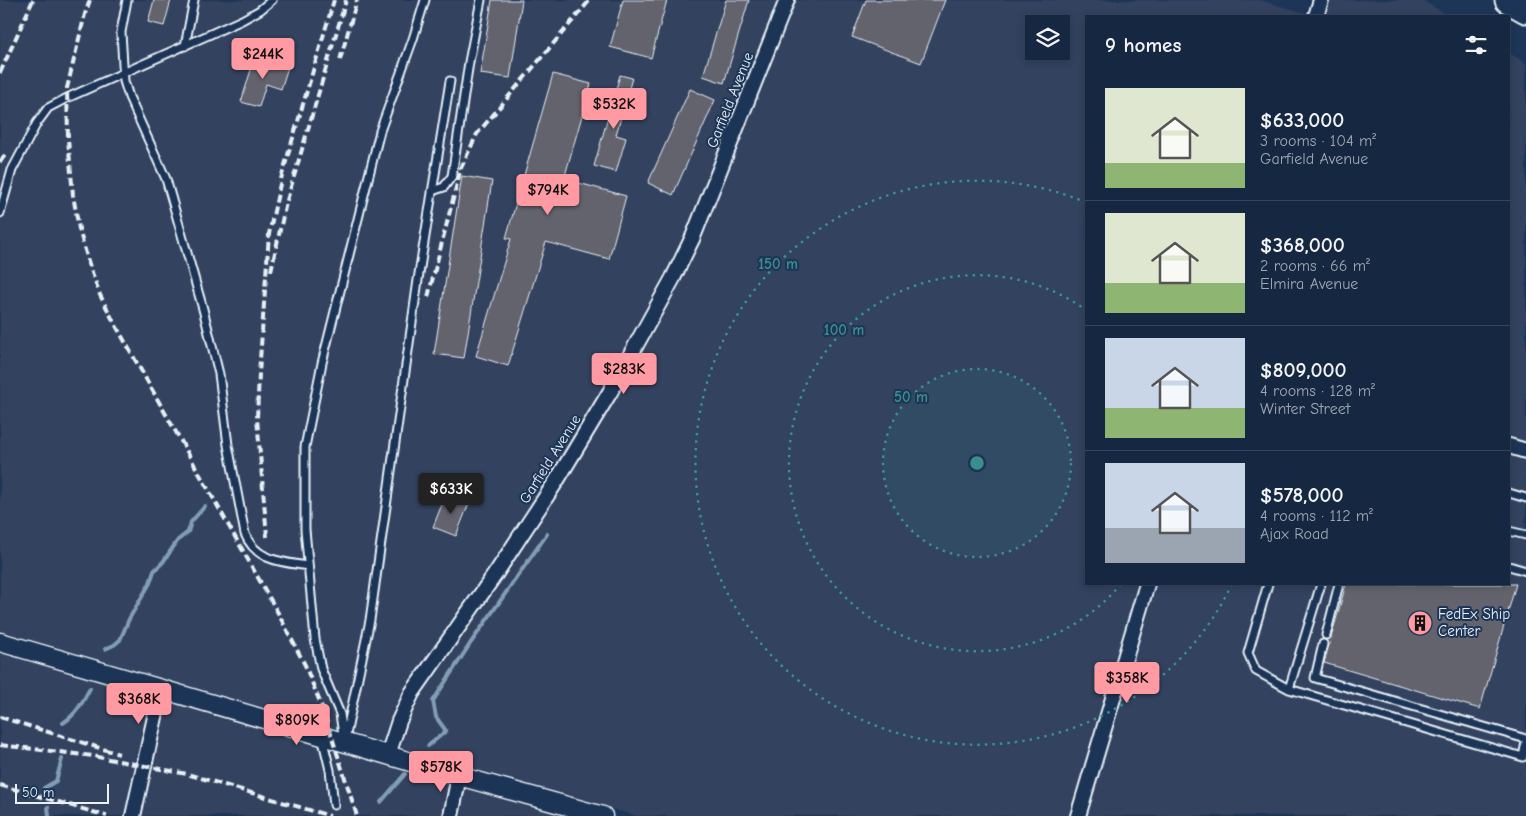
<!DOCTYPE html>
<html lang="en">
<head>
<meta charset="utf-8">
<style>
  body { margin:0; font-family:"Comic Neue",sans-serif; background:#1f3048; color:#f1f3f6; height:100vh; display:flex; flex-direction:column; font-size:19px; white-space:nowrap }
  * { box-sizing:border-box; margin:0 }
  p { font-size:16px; color:#9ea6b1 }
  .icon { flex:none; width:28px; height:28px; fill:none; stroke:currentColor; stroke-width:2; stroke-linecap:round; stroke-linejoin:round }
  .map { position:relative; flex:1; overflow:hidden }
  .sheet { position:absolute; left:1085px; top:15px; width:425px; height:570px; display:flex; flex-direction:column; background:#162841; border-radius:0px; box-shadow:0 2px 8px #0003,0 0 0 1px #35445a }
  .sheet>* { flex:none }
  .buttons { position:absolute; left:1025px; top:15px; display:grid; gap:10px }
  .buttons a { display:grid; place-items:center; width:45px; height:45px; border-radius:0px; background:#162841; box-shadow:0 2px 8px #0003,0 0 0 1px #35445a; font-size:25px }
  .scale { position:absolute; left:15px; bottom:12px; width:94px; box-sizing:border-box; padding-left:5px; border:2px solid #e8f1f8; border-top:0; font-size:14px; line-height:18px; white-space:nowrap; color:#e8f1f8; -webkit-text-stroke:4px #1d3557; paint-order:stroke }
  .price { position:absolute; translate:-50% -42px; padding:0 11px; border-radius:5px; background:#ff9aa2; color:#111; font-size:16px; line-height:32px; filter:drop-shadow(0 1px 2px #0008) }
  .price::after { content:''; position:absolute; left:50%; top:30px; width:15px; height:11px; margin-left:-8px; background:inherit; clip-path:polygon(0 0,100% 0,50% 100%) }
  .price.active { background:#222; color:#fff }
  ul { padding:0; list-style:none }
  li { display:flex; align-items:center; gap:15px; height:125px; padding:0 20px }
  li+li { border-top:1px solid #35445a }
  li span { display:grid; place-items:center; flex:none; width:140px; height:100px; border-radius:0px; color:#555 }
  li>.icon { margin-inline-start:auto }
  span .icon { width:60px; height:60px; fill:#fffc; stroke-width:1 }
  li b { font-size:21px }
  h2 { display:flex; justify-content:space-between; align-items:center; height:60px; padding:0 20px; font-size:21px }
  .map>svg:first-child { display:block }
</style>
</head>
<body>
<div class="map">
<svg width="1526" height="816" viewBox="0 0 1526 816">
  <rect width="100%" height="100%" fill="#1d3557"/>
  <filter id="ink" filterUnits="userSpaceOnUse"><feTurbulence type="fractalNoise" baseFrequency=".02" numOctaves="2"/><feDisplacementMap in="SourceGraphic" scale="10" xChannelSelector="R" yChannelSelector="G"/><feConvolveMatrix kernelMatrix="1 2 1 2 8 2 1 2 1" color-interpolation-filters="sRGB"/></filter>
  <g filter="url(#ink)">
    <path fill="#32435e" fill-rule="evenodd" d="M0 0H1259L1316 16H1086V584H1509V53L1526 63V816H636L369 738 0 633ZM1034 24H1061V51H1034Z
      M1329 0H1422L1449 16H1324Z
      M0 651 223 717 572 816H0Z"/>
    <g fill="none" stroke-linecap="round" stroke-linejoin="round">
      <path stroke="#839eb4" stroke-width="4" d="M105 649 114 645 120 640 129 619 150 583 154 571 163 562 178 540 188 532 191 522 205 506
        M63 723C76 715 84 700 90 688
        M428 746 446 731 436 717 433 701 470 644 547 534
        M44 788 56 781 62 759
        M381 802 405 774
        M48 807 49 816"/>
    </g>
    <path fill="#64646e" stroke="#e8f1f8" d="M154 0H171L164 26 148 22Z
      M492 0H522L510 78 480 74Z
      M623 0H667L651 58 610 47Z
      M726 0H749L724 83 703 76Z
      M866 0H945L921 63 852 37Z
      M255 57 288 67 281 89 266 84 259 107 241 102Z
      M553 74 591 84 564 179 626 196 609 259 546 242 508 366 476 356 511 239 506 238Z
      M620 75 632 78 616 135 626 138 616 172 594 166Z
      M690 89 715 100 673 195 648 183Z
      M462 176 492 181 464 358 434 354Z
      M446 494 469 503 456 536 433 527Z
      M1346 584H1516L1480 709 1324 663Z"/>
    <g fill="none" stroke-linecap="round" stroke-linejoin="round">
      <defs>
        <path id="service" d="M127 0 121 32 124 81 129 97 166 179 203 309 219 374 228 445 245 534C256 561 282 562 308 566
          M185 46 194 0
          M432 191 444 187 452 176 469 62 481 0
          M0 213 12 170 37 123 48 108 67 98 242 20 260 10 272 0
          M1509 493 1526 498
          M1509 531 1526 535
          M1509 566 1526 571
          M1268 584 1248 653 1256 671 1289 689
          M1321 584 1289 689 1523 757 1526 742
          M1326 635 1339 584
          M1323 644 1315 678 1526 739
          M346 735 370 620 418 280 450 81
          M322 737 330 770 334 805
          M344 742 340 714 321 669 315 639 305 529V447L322 363 380 131 413 39 425 0"/>
        <path id="minor" d="M1316 16 1321 0
          M1509 446 1526 451
          M388 755 399 721 412 693 496 573 557 480 610 392 673 278 693 237 787 0
          M133 816 161 690
          M451 816 459 776
          M1078 816 1147 584"/>
        <path id="tertiary" d="M0 642 459 776 603 816"/>
        <path id="motorway" d="M1508 0 1526 10"/>
      </defs>
      <use href="#service" stroke="#e8f1f8" stroke-width="11"/>
      <use href="#minor" stroke="#e8f1f8" stroke-width="18"/>
      <use href="#tertiary" stroke="#e8f1f8" stroke-width="21"/>
      <use href="#motorway" stroke="#e8f1f8" stroke-width="29"/>
      <use href="#service" stroke="#1d3557" stroke-width="7"/>
      <use href="#minor" stroke="#1d3557" stroke-width="14"/>
      <use href="#tertiary" stroke="#1d3557" stroke-width="18"/>
      <use href="#motorway" stroke="#1d3557" stroke-width="25"/>
      <path stroke="#e8f1f8" stroke-width="4" stroke-dasharray="8 4" stroke-linecap="butt" d="M90 0 85 14 67 88 68 139 73 195 79 229 89 264 100 295 115 324 278 613 305 665 324 712 357 816
        M340 60 357 0
        M0 73 33 0
        M0 162 5 155
        M271 271 285 207 346 0
        M428 297 461 168 477 134 590 0
        M267 537 257 418 259 374 269 234 282 175 334 0
        M0 717 119 754
        M0 745 93 756 187 774 330 816
        M0 785 107 816"/>
    </g>
  </g>
  <circle cx="977" cy="463" r="94" fill="#3a8f8a" fill-opacity=".12"/>
  <g fill="none" stroke="#3a8f8a" stroke-width="2.5" stroke-dasharray="2.5 5">
    <circle cx="977" cy="463" r="94"/>
    <path d="M1121 584A188 188 0 1 1 1086 310"/>
    <path d="M1232 584A282 282 0 1 1 1085 202"/>
  </g>
  <defs>
    <symbol id="building-disc" viewBox="-11 -11 22 22"><circle r="9.5" fill="#ff9aa2" stroke="#1d3557"/><path d="M-4-6H4V6H1V3H-1V6H-4ZM-2.5-4.3h1.7v1.8h-1.7ZM.8-4.3h1.7v1.8H.8ZM-2.5-1h1.7V.8h-1.7ZM.8-1h1.7V.8H.8Z" fill="#111"/></symbol>
  </defs>
  <g fill-rule="evenodd">
    <use href="#building-disc" x="1406" y="609" width="28" height="28"/>
  </g>
  <g text-anchor="middle" stroke-width="4" stroke-linejoin="round" paint-order="stroke">
    <g font-size="15" fill="#e8f1f8" stroke="#1d3557">
      <text transform="translate(730 100) rotate(-68)" y="5">Garfield Avenue</text>
      <text transform="translate(550 459) rotate(-58)" y="5">Garfield Avenue</text>
    </g>
    <g font-size="15" fill="#e8f1f8" stroke="#1d3557" text-anchor="start">
      <text x="1438" y="619">FedEx Ship<tspan x="1438" dy="17">Center</tspan></text>
    </g>
  </g>
  <circle cx="977" cy="463" r="8" fill="#3a8f8a" stroke="#1d3557" stroke-width="2.5"/>
  <g font-size="15" text-anchor="middle" font-weight="bold" fill="#3a8f8a" stroke="#1d3557" stroke-width="4" stroke-linejoin="round" paint-order="stroke">
    <text x="778" y="269">150 m</text>
    <text x="844" y="335">100 m</text>
    <text x="911" y="402">50 m</text>
  </g>
</svg>
<div class="buttons">
<a><svg class="icon" aria-label="layers" viewBox="0 0 24 24"><path d="M12 4l9 5-9 5-9-5zM3 14l9 5 9-5"/></svg></a>
</div>
<div class="scale">50 m</div>
<b class="price" style="left:263px;top:80px">$244K</b>
<b class="price" style="left:614px;top:130px">$532K</b>
<b class="price" style="left:548px;top:216px">$794K</b>
<b class="price" style="left:624px;top:395px">$283K</b>
<b class="price active" style="left:451px;top:515px">$633K</b>
<b class="price" style="left:1127px;top:704px">$358K</b>
<b class="price" style="left:139px;top:725px">$368K</b>
<b class="price" style="left:297px;top:746px">$809K</b>
<b class="price" style="left:441px;top:793px">$578K</b>
<section class="sheet">
<h2>9 homes<svg class="icon" aria-label="filters" viewBox="0 0 24 24"><path d="M4 7h16M4 17h16"/><circle cx="9" cy="7" r="2"/><circle cx="15" cy="17" r="2"/></svg></h2>
<ul>
<li><span style="background:linear-gradient(#dfe7d0 75%,#8fb573 0)"><svg class="icon" aria-label="home" viewBox="0 0 24 24"><path d="M3 11l9-7 9 7M6 9v11h12V9"/></svg></span><div><b>$633,000</b><p>3 rooms · 104 m²</p><p>Garfield Avenue</p></div></li>
<li><span style="background:linear-gradient(#dfe7d0 70%,#8fb573 0)"><svg class="icon" aria-label="home" viewBox="0 0 24 24"><path d="M3 11l9-7 9 7M6 9v11h12V9"/></svg></span><div><b>$368,000</b><p>2 rooms · 66 m²</p><p>Elmira Avenue</p></div></li>
<li><span style="background:linear-gradient(#c9d6e8 70%,#8fb573 0)"><svg class="icon" aria-label="home" viewBox="0 0 24 24"><path d="M3 11l9-7 9 7M6 9v11h12V9"/></svg></span><div><b>$809,000</b><p>4 rooms · 128 m²</p><p>Winter Street</p></div></li>
<li><span style="background:linear-gradient(#c9d6e8 65%,#9aa5b1 0)"><svg class="icon" aria-label="home" viewBox="0 0 24 24"><path d="M3 11l9-7 9 7M6 9v11h12V9"/></svg></span><div><b>$578,000</b><p>4 rooms · 112 m²</p><p>Ajax Road</p></div></li>
</ul>
</section>
</div>
</body>
</html>
